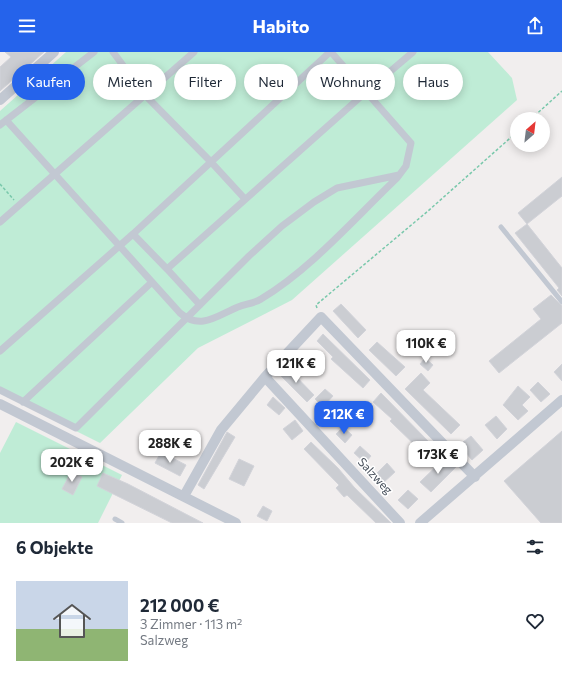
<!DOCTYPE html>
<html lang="de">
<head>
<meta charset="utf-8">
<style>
  body { margin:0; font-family:Commissioner,sans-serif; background:#f6f6f7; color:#1f2937; height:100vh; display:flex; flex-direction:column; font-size:15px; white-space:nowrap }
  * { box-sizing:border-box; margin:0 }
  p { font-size:13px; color:#747a83 }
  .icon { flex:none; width:22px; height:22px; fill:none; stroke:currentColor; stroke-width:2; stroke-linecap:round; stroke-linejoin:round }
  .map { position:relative; height:471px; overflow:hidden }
  .drawer { display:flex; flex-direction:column; background:#fff; flex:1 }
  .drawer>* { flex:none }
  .banner { position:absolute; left:12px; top:12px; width:538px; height:36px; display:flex; gap:8px }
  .needle { width:26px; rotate:28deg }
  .fabs { position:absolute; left:510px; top:60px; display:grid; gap:8px }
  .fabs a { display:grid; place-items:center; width:40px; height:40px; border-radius:50%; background:#fff; box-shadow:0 2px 10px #0003; font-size:20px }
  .price { position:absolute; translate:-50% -34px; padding:0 9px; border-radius:8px; background:#fff; color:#222; font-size:13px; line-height:26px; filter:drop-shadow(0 1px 2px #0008) }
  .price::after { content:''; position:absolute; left:50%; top:24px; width:12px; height:9px; margin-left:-6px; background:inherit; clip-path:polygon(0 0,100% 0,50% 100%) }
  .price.on { background:#2563eb; color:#fff }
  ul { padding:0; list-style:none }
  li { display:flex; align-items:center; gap:12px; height:100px; padding:0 16px }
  li span { display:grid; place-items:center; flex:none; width:112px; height:80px; border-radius:0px; color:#555 }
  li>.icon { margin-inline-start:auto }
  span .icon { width:48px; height:48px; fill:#fffc; stroke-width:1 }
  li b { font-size:17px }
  h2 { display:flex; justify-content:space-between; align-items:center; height:48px; padding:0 16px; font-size:17px }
  .pill { padding:0 14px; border-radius:18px; background:#fff; box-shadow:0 2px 10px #0003; font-size:14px; line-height:36px }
  .pill.on { background:#2563eb; color:#fff }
  header { display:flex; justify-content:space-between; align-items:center; height:52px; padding:0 16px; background:#2563eb; color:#fff; font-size:18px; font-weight:700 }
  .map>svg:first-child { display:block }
</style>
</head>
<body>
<header><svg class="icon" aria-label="menu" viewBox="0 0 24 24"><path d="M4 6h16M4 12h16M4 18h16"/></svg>Habito<svg class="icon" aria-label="share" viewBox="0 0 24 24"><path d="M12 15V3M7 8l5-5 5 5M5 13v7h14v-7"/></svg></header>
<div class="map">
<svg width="562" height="471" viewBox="0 0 562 471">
  <rect width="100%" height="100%" fill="#f1eeee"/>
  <path fill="#bfecd6" d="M66 0H488L512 26 517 48 292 248 198 296 100 391 0 341V59Z
    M16 370 122 423 98 471H0V401Z"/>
  <path fill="#cbcdd2" stroke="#d2d3d9" d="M5 0H44L0 39V15L11 5Z
    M562 125V144L527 172 562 216V244L557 238 559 236 515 181 527 172 518 161Z
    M551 243 562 254V271L499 321 489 309 541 267 533 257Z
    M341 252 366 278 358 286 333 259Z
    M323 282 370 328 363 336 331 307 333 305 317 289Z
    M377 290 405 315 396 324 369 298Z
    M425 306 433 313 428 319 420 312Z
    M562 312V329L554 320Z
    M285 313 314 343 307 350 278 321Z
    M421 321 430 331 423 338 460 373 451 382 405 337Z
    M538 330 550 342 541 350 530 338Z
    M518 334 530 345 522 353 528 359 518 368 503 353Z
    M325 337 333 344 323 355 315 347Z
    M381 341 428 389 420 398 390 369 392 367 373 350Z
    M273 345 285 356 279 363 267 353Z
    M496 364 507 377 497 387 485 373Z
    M295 368 303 379 292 388 283 377Z
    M343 375 352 383 345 391 336 382Z
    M562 379V471H541L504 429Z
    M227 380 235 385 204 437 198 433Z
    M471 384 483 398 472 408 459 393Z
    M311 390 338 416 354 435 391 471H376L347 443 344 445 336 436 339 433 304 397Z
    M360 394 371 404 365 411 354 401Z
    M161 400 186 413 180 424 155 411Z
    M446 405 456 415 431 440 420 430Z
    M239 407 254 414 244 434 229 427Z
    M387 411 395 420 382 432 374 424Z
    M71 420 82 425 73 443 62 437Z
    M103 421 128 432 203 471H172L97 434Z
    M408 438 418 447 408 457 398 448Z
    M263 454 272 459 267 469 257 464Z"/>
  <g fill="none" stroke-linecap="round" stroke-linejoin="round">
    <path stroke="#79c8ab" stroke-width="1.5" stroke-dasharray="3 2" stroke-linecap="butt" d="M531 67 562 39
      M0 132 14 148
      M317 256 316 253 428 159 517 80"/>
    <path stroke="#c2c8d2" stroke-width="5" d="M501 175 562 250
      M115 467 122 471"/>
    <path stroke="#c2c8d2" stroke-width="7" d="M113 0 145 43 211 110 245 147
      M6 68 180 261C201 279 218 263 238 255 246 252 255 251 261 247 311 217 355 166 397 126L406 114 411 91 331 0
      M0 73 94 0
      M0 170 194 0
      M133 182 330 0
      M200 253 167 217 366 40 413 0
      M0 299 133 182 167 217
      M0 338 76 376 249 204 282 174 314 150 337 136 399 123
      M23 350 152 230"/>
    <path stroke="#c2c8d2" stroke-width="10" d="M0 48 54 0
      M265 325 400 471
      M0 352 236 471
      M184 444 221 378 265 325 321 265 475 425
      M420 471 562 348"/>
  </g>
  <g text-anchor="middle" stroke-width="3" stroke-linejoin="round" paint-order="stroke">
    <g font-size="12" fill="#474f5a" stroke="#fff">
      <text transform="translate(375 424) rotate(47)" y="4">Salzweg</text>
    </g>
  </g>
</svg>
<div class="fabs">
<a><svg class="needle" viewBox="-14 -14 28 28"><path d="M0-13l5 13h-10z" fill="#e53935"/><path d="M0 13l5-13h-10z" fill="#747a83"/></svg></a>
</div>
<b class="price" style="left:426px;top:312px">110K €</b>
<b class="price" style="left:296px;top:332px">121K €</b>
<b class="price on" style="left:344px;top:383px">212K €</b>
<b class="price" style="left:170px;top:412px">288K €</b>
<b class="price" style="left:438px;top:423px">173K €</b>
<b class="price" style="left:72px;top:431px">202K €</b>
<div class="banner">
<a class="pill on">Kaufen</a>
<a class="pill">Mieten</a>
<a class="pill">Filter</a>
<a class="pill">Neu</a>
<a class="pill">Wohnung</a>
<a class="pill">Haus</a>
</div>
</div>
<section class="drawer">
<h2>6 Objekte<svg class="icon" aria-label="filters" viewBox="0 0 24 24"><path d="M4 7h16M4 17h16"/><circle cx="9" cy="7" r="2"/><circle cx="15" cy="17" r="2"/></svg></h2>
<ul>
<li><span style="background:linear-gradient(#c9d6e8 60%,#8fb573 0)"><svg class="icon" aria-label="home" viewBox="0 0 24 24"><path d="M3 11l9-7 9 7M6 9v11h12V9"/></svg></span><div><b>212 000 €</b><p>3 Zimmer · 113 m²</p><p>Salzweg</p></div><svg class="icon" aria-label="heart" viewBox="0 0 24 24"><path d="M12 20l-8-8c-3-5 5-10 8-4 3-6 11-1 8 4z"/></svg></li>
</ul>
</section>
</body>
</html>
